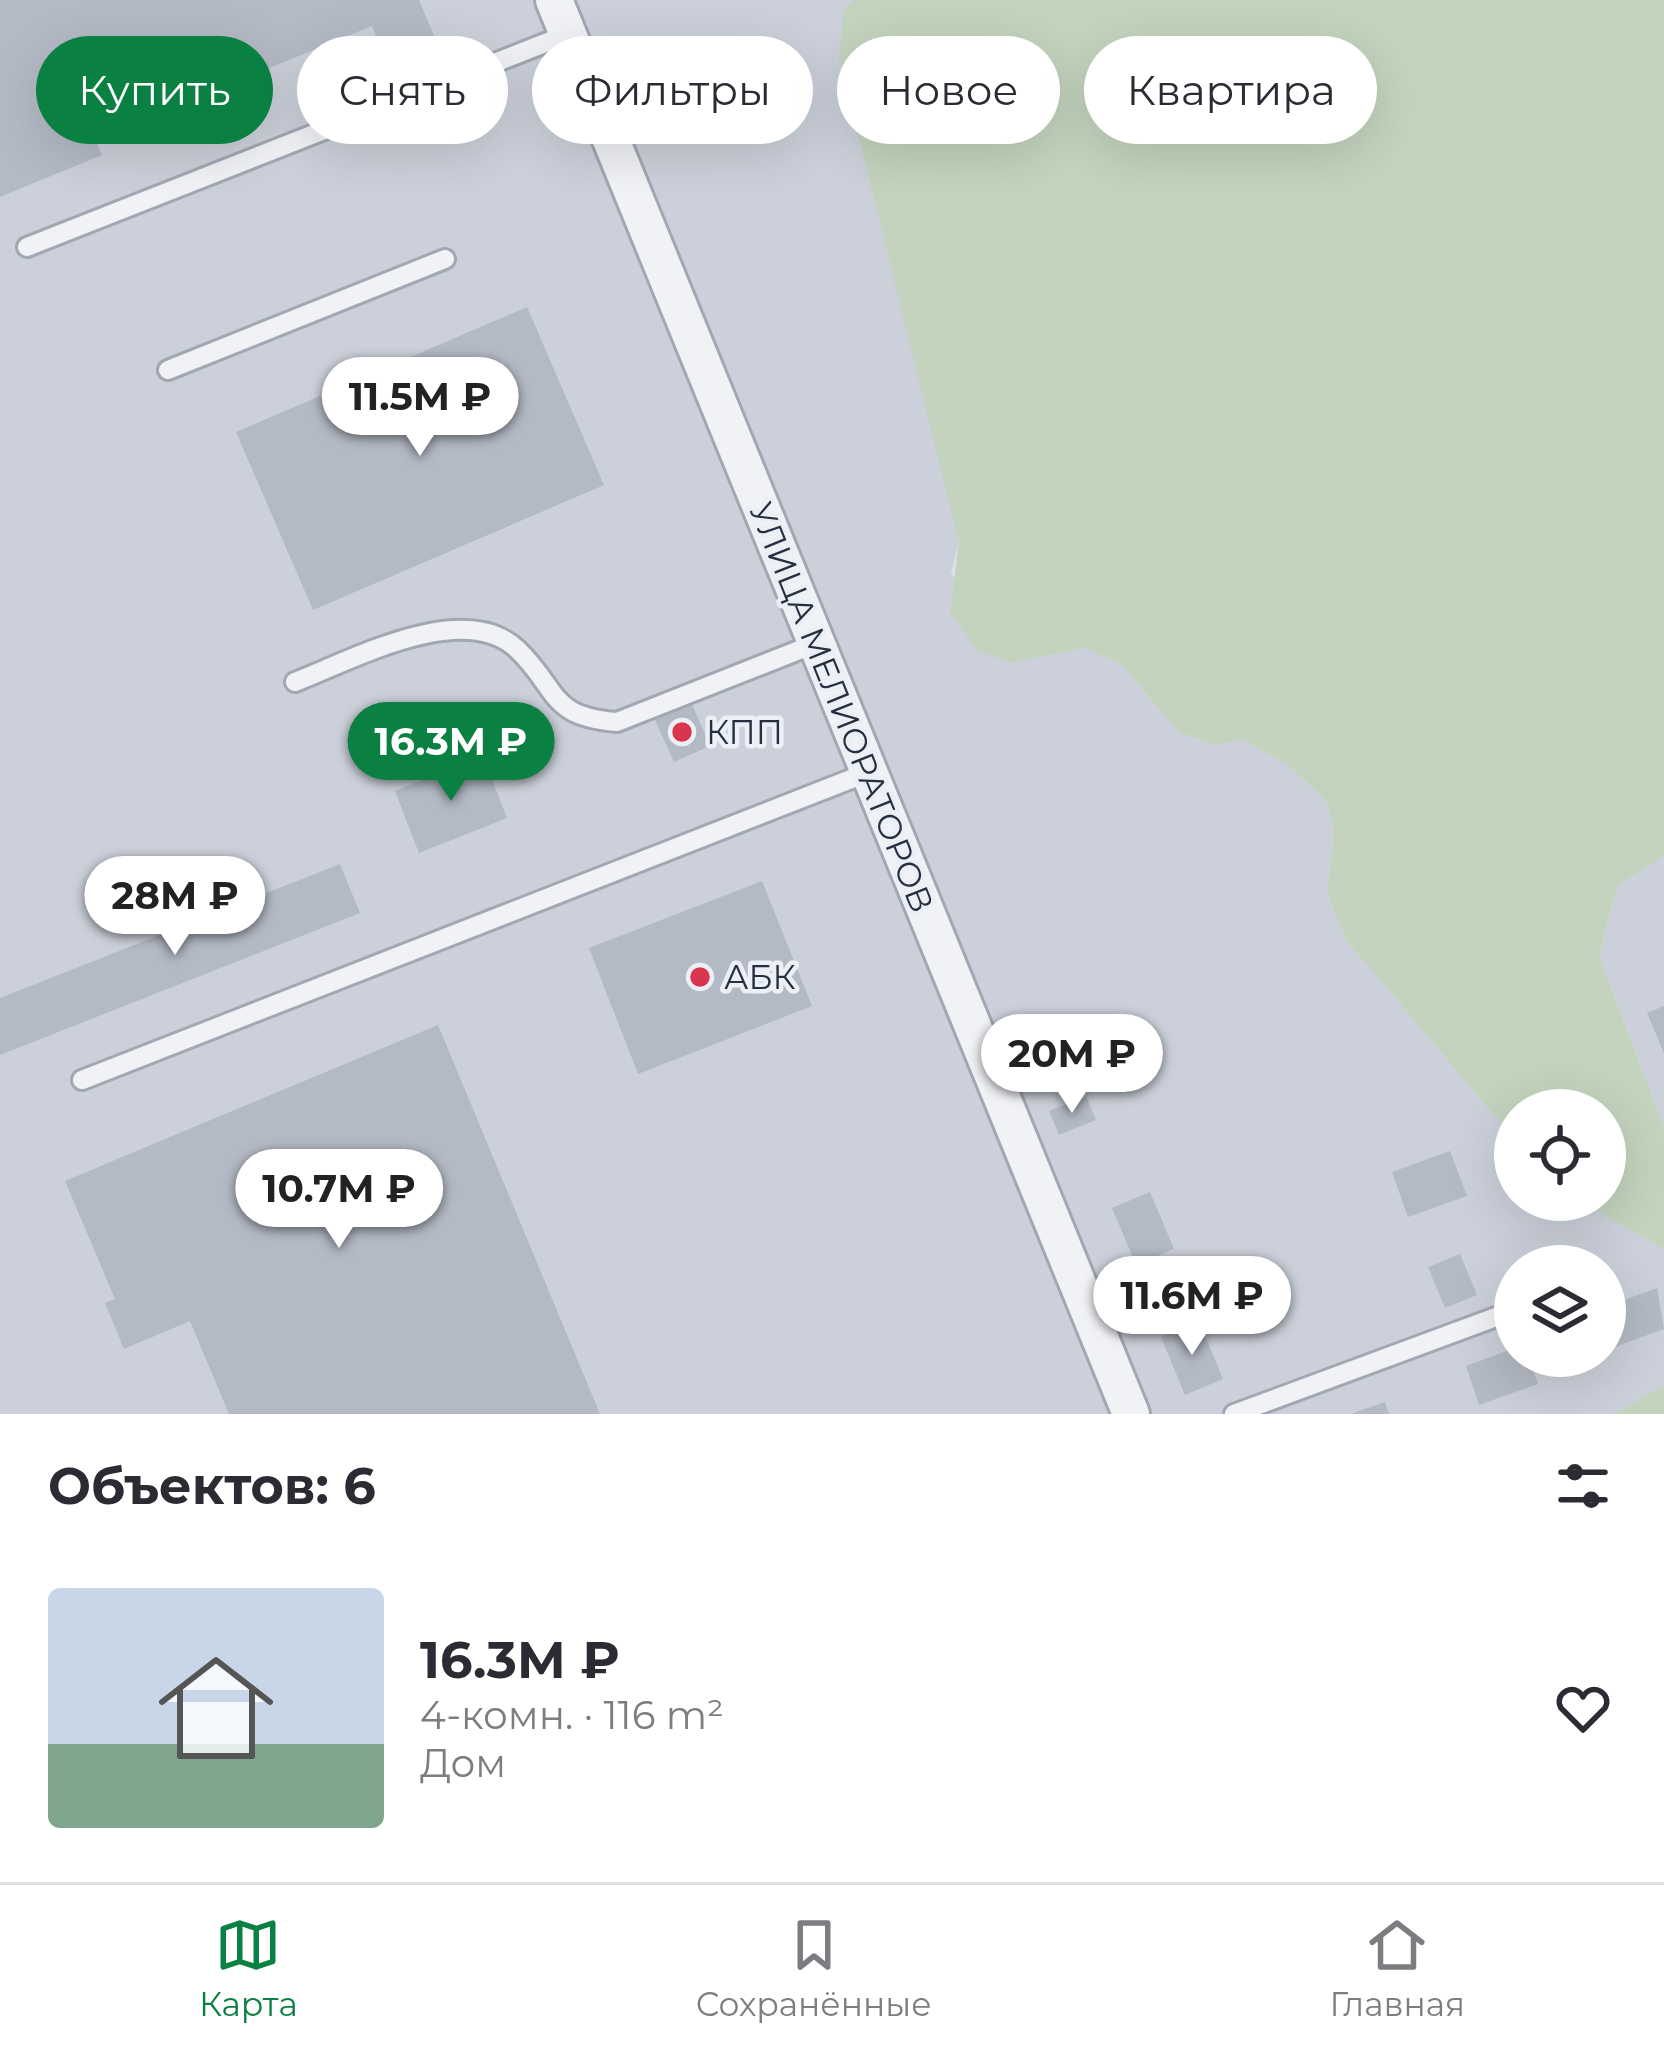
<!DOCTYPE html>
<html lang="ru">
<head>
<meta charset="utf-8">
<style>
  body { margin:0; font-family:Montserrat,sans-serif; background:#f7f7f7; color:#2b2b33; height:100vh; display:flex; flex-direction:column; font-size:45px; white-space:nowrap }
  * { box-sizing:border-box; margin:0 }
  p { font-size:39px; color:#7c7c81 }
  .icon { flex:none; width:66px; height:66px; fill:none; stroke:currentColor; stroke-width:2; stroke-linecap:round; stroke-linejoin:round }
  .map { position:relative; height:1414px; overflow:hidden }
  .panel { display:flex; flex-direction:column; background:#fff; flex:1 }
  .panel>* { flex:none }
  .top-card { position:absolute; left:36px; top:36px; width:1593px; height:108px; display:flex; gap:24px }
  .controls { position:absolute; left:1494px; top:1089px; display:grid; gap:24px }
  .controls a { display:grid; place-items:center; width:132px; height:132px; border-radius:50%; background:#fff; box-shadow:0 12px 48px #0002; font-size:60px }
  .price { position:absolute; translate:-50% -102px; padding:0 27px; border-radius:42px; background:#fff; color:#222; font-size:39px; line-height:78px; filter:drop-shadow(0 3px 6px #0008) }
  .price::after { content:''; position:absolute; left:50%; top:72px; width:36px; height:27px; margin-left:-18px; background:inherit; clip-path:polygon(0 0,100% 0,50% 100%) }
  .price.selected { background:#0b8043; color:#fff }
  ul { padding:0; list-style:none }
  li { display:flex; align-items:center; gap:36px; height:300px; padding:0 48px }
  li span { display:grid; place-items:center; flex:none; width:336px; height:240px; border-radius:12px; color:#555 }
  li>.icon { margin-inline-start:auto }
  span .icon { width:144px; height:144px; fill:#fffc; stroke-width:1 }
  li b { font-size:51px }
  h2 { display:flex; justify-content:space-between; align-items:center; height:144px; padding:0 48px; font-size:51px }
  .tag { padding:0 42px; border-radius:54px; background:#fff; box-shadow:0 12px 48px #0002; font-size:42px; line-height:108px }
  .tag.selected { background:#0b8043; color:#fff }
  .menu { display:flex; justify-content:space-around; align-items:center; height:168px; border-top:3px solid #e1e1e2; background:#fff; font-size:33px; color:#7c7c81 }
  .menu a { display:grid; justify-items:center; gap:6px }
  .menu .selected { color:#0b8043 }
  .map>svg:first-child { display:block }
</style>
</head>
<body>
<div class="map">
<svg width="1664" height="1414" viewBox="0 0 1664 1414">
  <rect width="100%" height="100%" fill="#dde1e8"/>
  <path fill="#cbd0da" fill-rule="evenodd" d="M0 0H853L844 10 959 541 951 573 1011 663 1085 648 1120 664 1179 732 1211 745 1243 740 1288 765 1326 801 1334 828 1327 894 1346 940 1515 1140V1200H1577L1664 1249V1385L1614 1414H0ZM1515 1266H1605V1356H1515Z
    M1664 856V1127L1599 957 1617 886Z"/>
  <path fill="#c3d3bd" d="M853 0H1664V856L1617 886 1599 957 1664 1127V1249L1577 1200H1605V1110H1515V1140L1346 940 1327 894 1334 829 1326 801 1288 765 1243 740 1212 745 1179 732 1120 664 1085 648 1011 663 977 650 950 613 959 541 839 58 844 9Z
    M1664 1385V1414H1614Z"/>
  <path fill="#b4bac5" d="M0 0H419L437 43 387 63 372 26 95 139 102 155 0 197Z
    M527 307 604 485 313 610 236 432Z
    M691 702 710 746 674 762 654 718Z
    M483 756 507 818 419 853 395 791Z
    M340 864 360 913 0 1055V998Z
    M762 881 812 1006 638 1074 589 948Z
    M1664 1006V1053L1647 1013Z
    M438 1025 600 1414H229L190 1321 124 1349 105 1303 115 1299 65 1181Z
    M1086 1096 1096 1120 1059 1135 1049 1111Z
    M1450 1151 1467 1196 1408 1217 1392 1172Z
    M1150 1192 1174 1249 1136 1265 1112 1208Z
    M1460 1254 1477 1295 1445 1308 1428 1267Z
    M1657 1288 1664 1329 1612 1348 1605 1307Z
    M1199 1321 1223 1379 1185 1395 1161 1337Z
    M1515 1348V1356H1528L1538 1384 1479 1405 1466 1366Z
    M1385 1402 1389 1414H1353V1413Z"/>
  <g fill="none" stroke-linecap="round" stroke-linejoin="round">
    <defs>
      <path id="lane" d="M27 247 568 34
        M168 370 445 259
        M295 682C352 660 463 599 517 649 559 689 548 717 617 722L817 643
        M82 1080 869 772
        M1234 1414 1515 1310"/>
      <path id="street" d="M554 0 1131 1414"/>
    </defs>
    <use href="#lane" stroke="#a2a8b2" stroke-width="24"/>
    <use href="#street" stroke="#a2a8b2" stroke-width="42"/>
    <use href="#lane" stroke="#f0f2f6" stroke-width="18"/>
    <use href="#street" stroke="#f0f2f6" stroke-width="36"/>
  </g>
  <g fill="#da354f" stroke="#ecf0f6" stroke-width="4.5">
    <circle cx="682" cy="732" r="12"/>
    <circle cx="700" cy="977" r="12"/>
  </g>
  <g text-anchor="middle" stroke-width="9" stroke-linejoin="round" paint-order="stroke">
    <g font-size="33" fill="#252f40" stroke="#ecf0f6">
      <text transform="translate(842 707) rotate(68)" y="12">УЛИЦА МЕЛИОРАТОРОВ</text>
    </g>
    <g font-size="33" fill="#252f40" stroke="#ecf0f6" text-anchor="start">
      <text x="706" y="744">КПП</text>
      <text x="724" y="989">АБК</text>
    </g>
  </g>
</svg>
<div class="controls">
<a><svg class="icon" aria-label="locate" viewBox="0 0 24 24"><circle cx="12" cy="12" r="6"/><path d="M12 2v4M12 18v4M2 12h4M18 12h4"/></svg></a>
<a><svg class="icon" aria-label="layers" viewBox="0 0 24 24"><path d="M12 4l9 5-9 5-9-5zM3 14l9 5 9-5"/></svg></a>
</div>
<b class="price" style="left:420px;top:459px">11.5M ₽</b>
<b class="price selected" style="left:451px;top:804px">16.3M ₽</b>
<b class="price" style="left:175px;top:958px">28M ₽</b>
<b class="price" style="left:1072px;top:1116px">20M ₽</b>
<b class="price" style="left:339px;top:1251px">10.7M ₽</b>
<b class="price" style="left:1192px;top:1358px">11.6M ₽</b>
<div class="top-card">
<a class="tag selected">Купить</a>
<a class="tag">Снять</a>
<a class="tag">Фильтры</a>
<a class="tag">Новое</a>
<a class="tag">Квартира</a>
</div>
</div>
<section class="panel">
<h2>Объектов: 6<svg class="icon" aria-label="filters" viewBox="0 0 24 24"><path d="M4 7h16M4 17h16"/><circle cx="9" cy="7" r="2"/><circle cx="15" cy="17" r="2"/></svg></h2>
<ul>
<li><span style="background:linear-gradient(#c9d6e8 65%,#7fa58c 0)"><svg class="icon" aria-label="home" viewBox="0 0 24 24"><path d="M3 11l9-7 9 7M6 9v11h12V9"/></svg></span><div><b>16.3M ₽</b><p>4-комн. · 116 m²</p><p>Дом</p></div><svg class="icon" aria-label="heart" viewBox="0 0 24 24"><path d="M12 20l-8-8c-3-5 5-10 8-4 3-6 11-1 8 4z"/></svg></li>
</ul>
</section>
<nav class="menu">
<a class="selected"><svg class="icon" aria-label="map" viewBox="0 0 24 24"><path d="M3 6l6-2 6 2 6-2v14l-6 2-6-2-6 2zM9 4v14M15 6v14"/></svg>Карта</a>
<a><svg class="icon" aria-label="saved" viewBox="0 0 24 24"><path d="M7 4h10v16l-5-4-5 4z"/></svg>Сохранённые</a>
<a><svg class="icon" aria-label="home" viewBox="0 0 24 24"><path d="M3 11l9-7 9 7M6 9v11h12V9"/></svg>Главная</a>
</nav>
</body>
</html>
